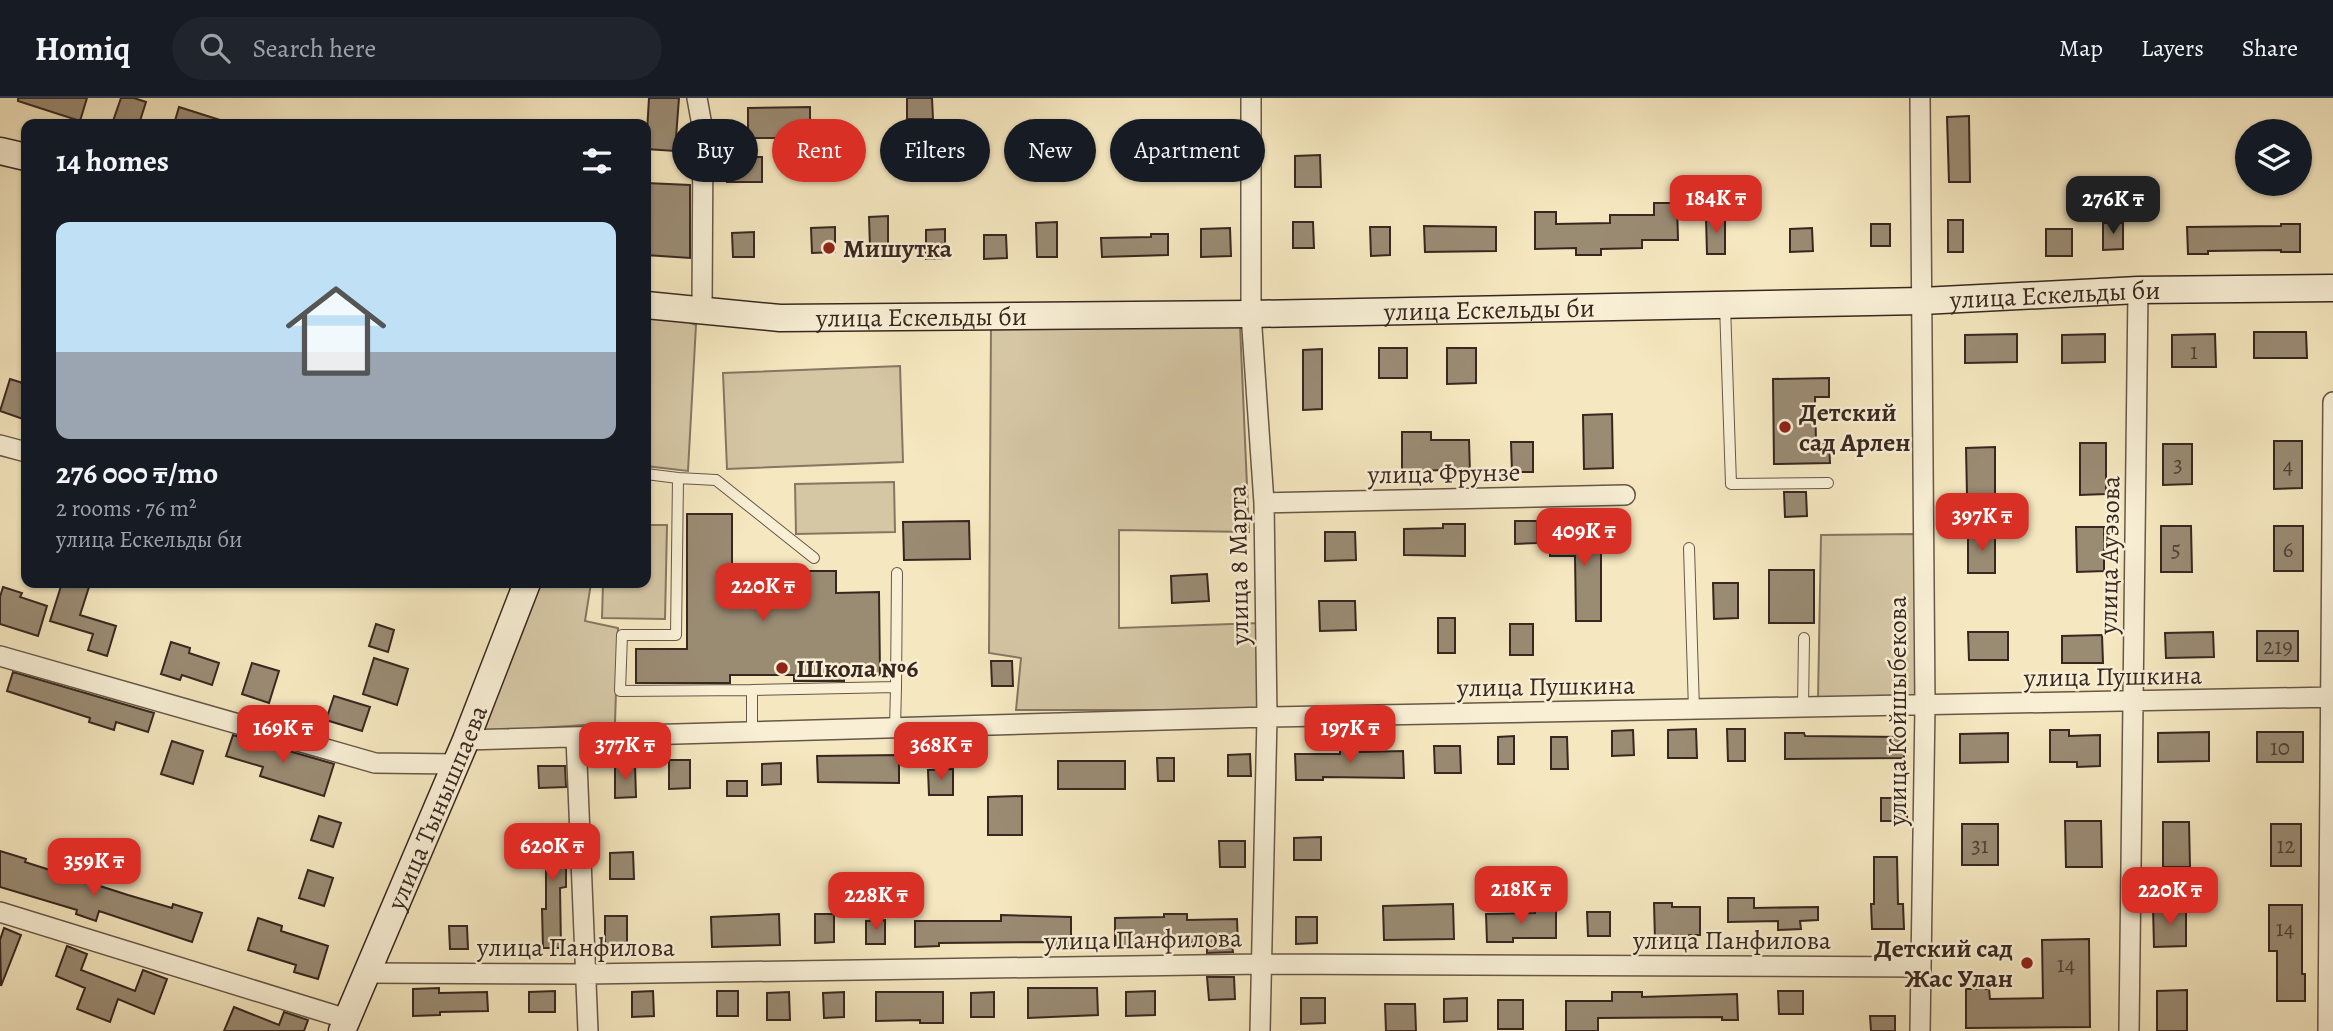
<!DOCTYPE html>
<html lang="en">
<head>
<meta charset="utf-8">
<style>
  body { margin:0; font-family:Alegreya,serif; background:#20242c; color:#f1f3f6; height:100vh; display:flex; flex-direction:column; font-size:26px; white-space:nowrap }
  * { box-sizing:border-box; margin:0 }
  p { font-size:23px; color:#9ea1a6 }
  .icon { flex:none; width:38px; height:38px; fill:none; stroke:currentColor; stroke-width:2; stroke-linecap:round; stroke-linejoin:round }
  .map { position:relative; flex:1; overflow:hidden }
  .drawer { position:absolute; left:21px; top:21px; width:630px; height:469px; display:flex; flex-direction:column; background:#171b24; border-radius:14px; box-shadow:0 2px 5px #0004 }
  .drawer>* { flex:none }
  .hud { position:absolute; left:672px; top:21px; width:665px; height:63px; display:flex; gap:14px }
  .controls { position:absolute; left:2235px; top:21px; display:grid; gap:14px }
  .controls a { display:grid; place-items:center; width:77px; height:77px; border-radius:50%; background:#171b24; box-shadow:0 2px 5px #0004; font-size:35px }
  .price { position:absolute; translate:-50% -60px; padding:0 16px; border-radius:14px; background:#d93025; color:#fff; font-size:23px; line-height:46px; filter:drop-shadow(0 2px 4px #0008) }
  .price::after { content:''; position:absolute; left:50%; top:42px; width:21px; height:16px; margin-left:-10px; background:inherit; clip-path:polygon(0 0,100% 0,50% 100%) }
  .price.current { background:#222; color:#fff }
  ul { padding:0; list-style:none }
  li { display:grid; align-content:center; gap:14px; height:371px; padding:0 35px }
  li+li { border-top:2px solid #363941 }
  li span { display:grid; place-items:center; height:217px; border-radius:14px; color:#555 }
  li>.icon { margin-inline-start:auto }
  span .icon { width:126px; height:126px; fill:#fffc; stroke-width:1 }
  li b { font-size:30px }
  h2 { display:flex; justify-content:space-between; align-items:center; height:84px; padding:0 35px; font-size:30px }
  .tag { padding:0 24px; border-radius:32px; background:#171b24; box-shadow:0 2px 5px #0004; font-size:24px; line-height:63px }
  .tag.current { background:#d93025; color:#fff }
  header { display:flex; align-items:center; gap:42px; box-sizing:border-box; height:98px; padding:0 35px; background:#171b24; border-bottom:2px solid #363941 }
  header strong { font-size:33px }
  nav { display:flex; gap:38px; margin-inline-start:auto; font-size:24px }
  .search { width:490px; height:63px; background:#20242c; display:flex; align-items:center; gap:18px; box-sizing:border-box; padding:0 24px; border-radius:38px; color:#9ea1a6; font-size:26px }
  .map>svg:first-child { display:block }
</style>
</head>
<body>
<header>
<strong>Homiq</strong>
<div class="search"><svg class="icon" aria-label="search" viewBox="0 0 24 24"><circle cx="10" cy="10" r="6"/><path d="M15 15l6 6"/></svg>Search here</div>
<nav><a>Map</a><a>Layers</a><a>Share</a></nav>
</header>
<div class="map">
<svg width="2333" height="933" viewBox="0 0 2333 933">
  <rect width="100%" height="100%" fill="#f5e7bf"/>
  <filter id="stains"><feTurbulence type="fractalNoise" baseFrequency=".00286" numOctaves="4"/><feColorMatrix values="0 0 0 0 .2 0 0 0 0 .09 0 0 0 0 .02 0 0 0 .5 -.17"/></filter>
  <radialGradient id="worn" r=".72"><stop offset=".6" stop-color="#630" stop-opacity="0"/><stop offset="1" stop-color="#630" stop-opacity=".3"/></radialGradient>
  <path fill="#d5c6a4" stroke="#867662" stroke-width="2" d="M646 208 696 227 688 373 646 368Z
    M991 223 1240 227 1249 434 1119 432V530L1260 525 1257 612H1016L1021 560 989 555Z
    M900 268 903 364 727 371 723 275Z
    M894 384 895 434 796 436 795 386Z
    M646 427H667L665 521 602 520 603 485H646Z
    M1915 436 1919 598 1818 601 1821 437Z
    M536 485H591L585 523 618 530 615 625 479 634Z"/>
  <path fill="#9a8b73" stroke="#382720" stroke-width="2" d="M18 0H87L80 23 18 3Z
    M121 0H134L146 4 139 26H112Z
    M649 0H679L675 53 646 51Z
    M907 0H932L933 21H907Z
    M179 9 223 23 222 26H174Z
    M810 9V40H748V10Z
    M1969 18 1970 84H1949L1947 19Z
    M1320 57 1321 89H1295V58Z
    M727 59H762V84H727Z
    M1195 60H1232V82L1196 83Z
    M646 85 690 87V160L646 157Z
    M1654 105H1677L1678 142H1642V150L1601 151V157H1576V150L1535 151V114H1556V126L1610 125V117H1654Z
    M888 118V149H870L869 119Z
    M1725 118V156H1707L1706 119Z
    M1948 122H1963V154H1948Z
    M1057 124V159H1037L1036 125Z
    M1293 124H1313L1314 150H1293Z
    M2103 125H2123V151L2103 152Z
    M1871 126H1890V148H1871Z
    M2281 126H2300V154H2281V152L2208 153V156H2188L2187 129 2281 128Z
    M1424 128 1496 129V153L1425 154Z
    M835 129V154L812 155 811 130Z
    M1370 129H1390V157L1371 158Z
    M1230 130 1231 158 1201 159V131Z
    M1812 130 1813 153 1790 154V131Z
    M945 131V160L926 161V132Z
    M2046 131H2072V158H2046Z
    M754 134V159H733L732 135Z
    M1151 136H1168V157L1102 159 1101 140 1151 139Z
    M984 137H1006L1007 160 984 161Z
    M2254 234H2306L2307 260H2254Z
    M2017 236V264L1965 265V237Z
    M2105 236V264L2062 265V237Z
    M2215 236 2216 269H2172V237Z
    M1379 250H1407V280H1379Z
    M1447 250H1476V285L1447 286Z
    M1322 251V311L1303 312V252Z
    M1829 280V299H1815L1816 345H1829L1830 365 1774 366 1773 281Z
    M10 281 26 286V312L23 321 0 313Z
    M1612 316 1613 370 1584 371 1583 317Z
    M1402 334H1431V342H1469L1470 376H1451V372L1402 373Z
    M2274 343H2302V390L2274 391Z
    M1511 344H1533V374H1512Z
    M2080 345H2106V396L2080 397Z
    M2163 346H2192V386L2163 387Z
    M1995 349V397H1967L1966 350Z
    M1784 394H1806L1807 418 1785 419Z
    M687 416H732V496L797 495V473H836V495L879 494 880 577H844V583H794V577H730V585H636V551H687Z
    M1583 421H1601V523H1576L1575 458H1550V438H1583Z
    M969 423 970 461 904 462 903 424Z
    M1515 423H1537V445L1515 446Z
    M1443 426H1465V458L1404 457V431L1443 430Z
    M2161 428H2191L2192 474H2161Z
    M2274 428H2303V473H2274Z
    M2076 429H2104V473L2077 474Z
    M1325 434H1355L1356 462 1325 463Z
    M1968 435H1995V475H1968Z
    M1769 472H1814V525H1769Z
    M1207 476 1209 503 1172 505 1171 478Z
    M62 485H74L89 489 80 517 116 528 107 558 88 552 93 536 50 523Z
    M1713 485H1738V520L1714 521Z
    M3 489 22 495 20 499 47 508 38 538 0 526V499Z
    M1319 503H1355L1356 532 1320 533Z
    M1438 520H1455V555H1438Z
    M376 526 394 532 388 554 369 548Z
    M1510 526H1533V557H1510Z
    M2257 533H2298V563H2257Z
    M1968 534H2008V562H1969Z
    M2213 534 2214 559 2166 560 2165 535Z
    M2102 537 2103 565H2062V538Z
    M171 544 190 550 189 555 219 565 212 587 182 577 180 582 161 576Z
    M374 560 408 571 397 607 363 596Z
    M991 563H1012L1013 588H992Z
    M252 565 279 573 269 605 242 596Z
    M13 574 154 615 148 634 116 624 114 632 89 624 90 620 7 593Z
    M334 598 370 609 362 633 326 622Z
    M1696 631 1697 660H1668V632Z
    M1727 631H1745V663H1728Z
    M1633 632 1634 657 1612 658V633Z
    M2050 632H2069V638L2100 637V668L2077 669V664H2050Z
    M2209 634V663L2158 664V635Z
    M2257 634H2303V664H2257Z
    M1785 635H1804L1805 638 1904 639V660L1785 661Z
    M2008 635V664L1960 665V636Z
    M233 637 334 666 324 698 260 678 263 669 226 658Z
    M1514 638V666H1498V639Z
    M1551 639H1567L1568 671H1551Z
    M172 643 203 653 193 686 161 676Z
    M1434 648H1460L1461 675H1435Z
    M1360 651V654L1403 653 1404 680 1323 679V682H1296L1295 656H1340V652Z
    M1250 656 1251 678H1228V657Z
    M899 657V685L818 684 817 658Z
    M1157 660H1174V683H1158Z
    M669 662H690V690L669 691Z
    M1058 663H1125V691H1058Z
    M781 665V686L762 687V666Z
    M635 667 636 699 615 700V668Z
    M538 668H565L566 689 539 690Z
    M953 671V697H929L928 672Z
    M727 683H747V698H727Z
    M1022 698V737H988V699Z
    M1881 700H1907V723H1881Z
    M319 718 341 725 333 749 311 742Z
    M2065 723H2101L2102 769H2066Z
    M2163 724H2189L2190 769H2163Z
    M560 726V764H566V789L560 790 561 850H543L542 811H546V752H537L536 727Z
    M1962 726H1998V767H1962Z
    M2271 726H2301V768H2271Z
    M1321 739V762H1294V740Z
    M1219 743H1245V769H1220Z
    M0 753 26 761 25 764 128 797 172 810 173 806 202 815 192 844 99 813 96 823 76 816 77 812 0 789Z
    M633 754 634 781H610V755Z
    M1874 759H1897L1898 806H1903L1904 831H1872L1871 806H1874Z
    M308 772 333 780 324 808 299 800Z
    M1728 800H1754V810L1818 809V822L1800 823 1801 831 1778 832V823L1728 824Z
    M1654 805H1672V809H1700V837H1672V842H1655Z
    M1453 806 1454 841 1384 842 1383 808Z
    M2269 807H2302V876H2305V903H2277V853H2269Z
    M2153 809H2186V848L2154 849Z
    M1556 811V840H1513V844H1487L1486 816 1535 815V812Z
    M1587 814H1610V838H1588Z
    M779 816 780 847 712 849 711 819Z
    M815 816H834V844L815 845Z
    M1164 816H1187V822L1237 821 1238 848H1232L1233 854 1207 855V844L1137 845V848H1115V820L1164 819Z
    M1001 817 1071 819V848H1049V844L939 845V848L915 849V823H1001Z
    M605 818H627V847H605Z
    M1296 819H1317V845L1296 846Z
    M258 820 282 828 281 833 328 848 318 881 294 874 296 867 248 852Z
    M885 822V846H866V823Z
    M449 828H467L468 851H450Z
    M4 830 21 837 1 888 0 842Z
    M2089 841 2090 929 1966 930V891H1989L1990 901 2043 900 2042 842Z
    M67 848 87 856 81 872 135 893 143 872 167 881 154 916 118 901 110 924 77 911 85 890 56 878Z
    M1207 879H1234L1235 901 1209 902Z
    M439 890V895L487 894 488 913 440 914V917L413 918V891Z
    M1028 890H1097L1098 917 1028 920Z
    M2187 892V933H2157V893Z
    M555 893V914H529V894Z
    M653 893 654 918 632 919V894Z
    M717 893H738V918H717Z
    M1155 893V917L1126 918V894Z
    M1778 893H1803V916H1779Z
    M789 894 790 922H767V895Z
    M844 894V919L824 920 823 895Z
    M876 894H943V925H920V922L876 923Z
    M994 894V919H971V895Z
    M1612 894H1642V899L1737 896 1738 922H1722V919L1598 920V933H1566V903H1612Z
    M1301 900H1325V925L1301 926Z
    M1467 900V923L1444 924V901Z
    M1498 902H1523V931H1498Z
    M1385 906H1415L1416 933H1386Z
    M234 909 279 927 284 914 308 922 304 933H224Z
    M1870 918H1895V933H1871Z"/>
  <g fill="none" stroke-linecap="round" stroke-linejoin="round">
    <defs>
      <path id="lane" d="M1725 207 1731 386 1828 385
        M646 376 678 380
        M1689 450 1694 612
        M752 592 620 593 622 537H676L678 380 716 382 814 460
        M1803 609 1804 540
        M895 630 896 589
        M752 634V592L896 589 897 475"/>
      <path id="street" d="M697 0 703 33 702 214
        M1251 0V216L1264 405 1267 619 1260 933
        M1920 0 1925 608 1920 933
        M0 347 26 354
        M1264 405 1625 397
        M0 558 375 665 456 666
        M576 640 588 933
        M466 642 1267 619 2333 599
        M0 814 347 921
        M366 875 585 876 1262 866 1921 869
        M2129 933 2138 192
        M2328 933 2333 304"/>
      <g id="secondary">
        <path d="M0 53 26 59"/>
        <path id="s1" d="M646 207 780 220 1251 216 1922 203 2138 192 2333 190"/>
        <path id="s2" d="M342 933 466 642 527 485"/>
      </g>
    </defs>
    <use href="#lane" stroke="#675748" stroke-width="12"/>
    <use href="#street" stroke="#675748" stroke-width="22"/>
    <use href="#secondary" stroke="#382720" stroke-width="29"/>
    <use href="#lane" stroke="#f8efd5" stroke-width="10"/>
    <use href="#street" stroke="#f8efd5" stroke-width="19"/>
    <use href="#secondary" stroke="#f8efd5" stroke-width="26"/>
  </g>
  <g fill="#8f2418" stroke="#f8efd5" stroke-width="2.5">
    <circle cx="829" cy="150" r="7"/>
    <circle cx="1785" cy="329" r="7"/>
    <circle cx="782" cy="570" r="7"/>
    <circle cx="2027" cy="865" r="7"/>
  </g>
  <g text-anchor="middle" stroke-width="5" stroke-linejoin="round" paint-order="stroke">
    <g font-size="23" fill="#504035">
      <text x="2194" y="261">1</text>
      <text x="2178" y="374">3</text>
      <text x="2288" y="375">4</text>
      <text x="2176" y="459">5</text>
      <text x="2288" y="459">6</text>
      <text x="2278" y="556">219</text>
      <text x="2280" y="657">10</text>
      <text x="1980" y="755">31</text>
      <text x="2286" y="755">12</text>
      <text x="2285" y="838">14</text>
      <text x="2066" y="874">14</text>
    </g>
    <g font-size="26" font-weight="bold" fill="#382720" stroke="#f8efd5" text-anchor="start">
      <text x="843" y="159">Мишутка</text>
      <text x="1799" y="323">Детский<tspan x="1799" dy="30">сад Арлен</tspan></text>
      <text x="796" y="579">Школа №6</text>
      <text x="2013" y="859" text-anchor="end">Детский сад<tspan x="2013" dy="30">Жас Улан</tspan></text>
    </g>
    <g font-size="26" fill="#382720" stroke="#f8efd5">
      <text dy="9" stroke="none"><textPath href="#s1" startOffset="1410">улица Ескельды би</textPath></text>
      <text dy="9" stroke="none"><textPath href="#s1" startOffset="844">улица Ескельды би</textPath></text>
      <text dy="9" stroke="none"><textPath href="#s1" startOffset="276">улица Ескельды би</textPath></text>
      <text transform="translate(1444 375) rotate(-1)" y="9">улица Фрунзе</text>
      <text transform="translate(2109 457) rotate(-89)" y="9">улица Ауэзова</text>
      <text transform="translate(1238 467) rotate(-91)" y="9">улица 8 Марта</text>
      <text transform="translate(2113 578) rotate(-1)" y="9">улица Пушкина</text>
      <text transform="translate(1546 588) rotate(-1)" y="9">улица Пушкина</text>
      <text transform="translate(1897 613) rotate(-90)" y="9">улица Койшыбекова</text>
      <text dy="9" stroke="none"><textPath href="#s2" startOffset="243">улица Тынышпаева</textPath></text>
      <text transform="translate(1143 841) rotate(-1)" y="9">улица Панфилова</text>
      <text x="1732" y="851">улица Панфилова</text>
      <text x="576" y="858">улица Панфилова</text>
    </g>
  </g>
  <rect width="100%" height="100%" filter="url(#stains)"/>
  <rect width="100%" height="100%" fill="url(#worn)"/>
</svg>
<div class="controls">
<a><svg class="icon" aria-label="layers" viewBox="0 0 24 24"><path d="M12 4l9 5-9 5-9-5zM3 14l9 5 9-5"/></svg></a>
</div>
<b class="price" style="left:1716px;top:137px">184K ₸</b>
<b class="price current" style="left:2113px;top:138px">276K ₸</b>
<b class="price" style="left:1982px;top:455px">397K ₸</b>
<b class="price" style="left:1584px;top:470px">409K ₸</b>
<b class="price" style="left:763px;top:525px">220K ₸</b>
<b class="price" style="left:283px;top:667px">169K ₸</b>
<b class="price" style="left:1350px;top:667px">197K ₸</b>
<b class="price" style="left:625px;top:684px">377K ₸</b>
<b class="price" style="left:941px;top:684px">368K ₸</b>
<b class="price" style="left:552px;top:785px">620K ₸</b>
<b class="price" style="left:94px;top:800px">359K ₸</b>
<b class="price" style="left:1521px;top:828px">218K ₸</b>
<b class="price" style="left:2170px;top:829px">220K ₸</b>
<b class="price" style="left:876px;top:834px">228K ₸</b>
<div class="hud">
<a class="tag">Buy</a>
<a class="tag current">Rent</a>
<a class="tag">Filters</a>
<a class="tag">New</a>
<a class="tag">Apartment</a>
</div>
<section class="drawer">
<h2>14 homes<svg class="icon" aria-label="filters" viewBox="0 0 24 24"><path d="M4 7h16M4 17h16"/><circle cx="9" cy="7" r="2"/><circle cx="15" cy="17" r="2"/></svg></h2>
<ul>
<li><span style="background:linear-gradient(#bfe0f5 60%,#9aa5b1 0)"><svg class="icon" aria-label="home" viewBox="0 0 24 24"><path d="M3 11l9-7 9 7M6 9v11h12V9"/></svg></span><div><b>276 000 ₸/mo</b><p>2 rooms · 76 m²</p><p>улица Ескельды би</p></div></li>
</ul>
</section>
</div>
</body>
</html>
